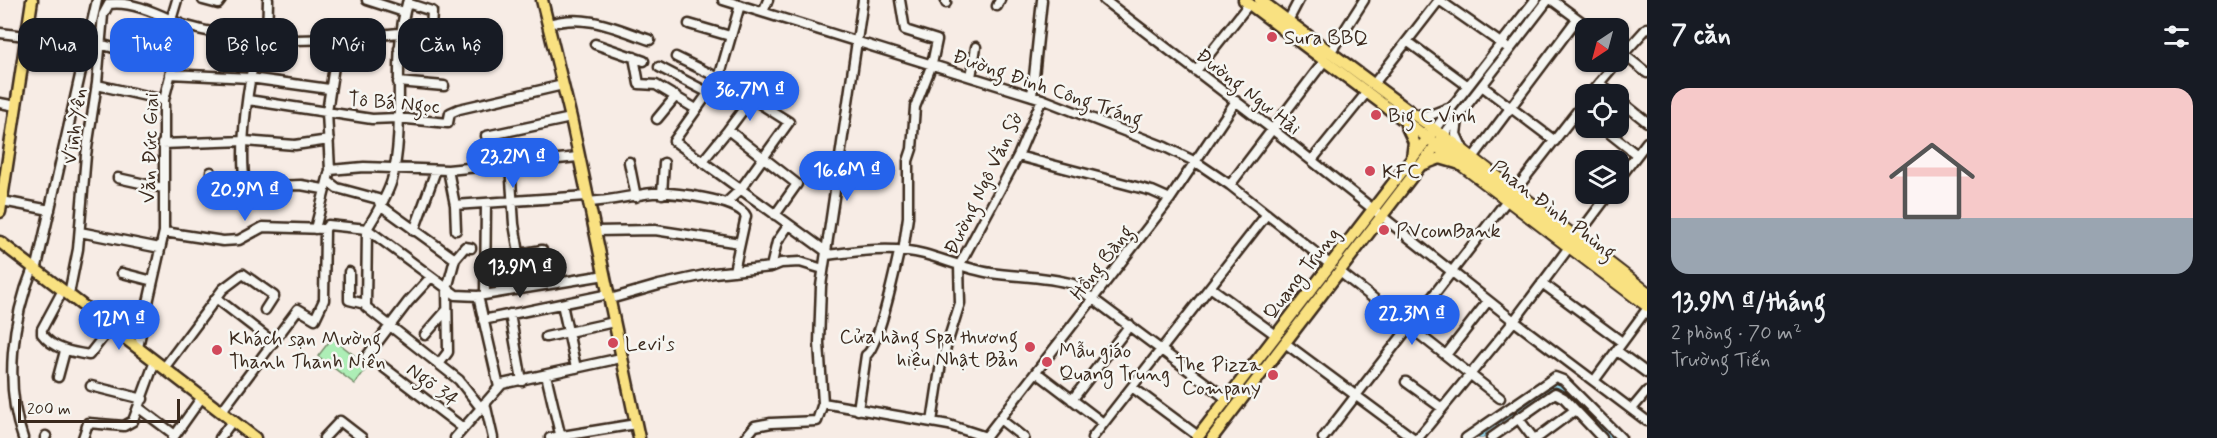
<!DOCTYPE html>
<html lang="vi">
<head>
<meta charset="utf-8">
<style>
  body { margin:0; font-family:Mynerve,sans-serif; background:#242831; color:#f1f3f6; height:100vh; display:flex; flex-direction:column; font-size:22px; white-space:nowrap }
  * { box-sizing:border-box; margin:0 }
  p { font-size:20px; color:#9ea1a6 }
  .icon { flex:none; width:33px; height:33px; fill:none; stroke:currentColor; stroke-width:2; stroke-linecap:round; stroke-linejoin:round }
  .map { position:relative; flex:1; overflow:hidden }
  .side { display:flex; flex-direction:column; background:#171b24; width:570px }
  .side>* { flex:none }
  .banner { position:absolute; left:18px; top:18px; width:570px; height:54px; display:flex; gap:12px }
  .needle { width:39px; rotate:216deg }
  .controls { position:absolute; left:1575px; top:18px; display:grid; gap:12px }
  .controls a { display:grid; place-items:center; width:54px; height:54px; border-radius:12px; background:#171b24; box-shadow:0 2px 4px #0004; font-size:30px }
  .scale { position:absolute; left:18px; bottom:15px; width:162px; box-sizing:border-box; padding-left:6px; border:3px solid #3b2a1e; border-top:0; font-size:16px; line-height:21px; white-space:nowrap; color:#3b2a1e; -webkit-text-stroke:4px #f6f6f2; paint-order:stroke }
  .price { position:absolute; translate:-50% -51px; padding:0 14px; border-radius:21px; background:#2563eb; color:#fff; font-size:20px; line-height:39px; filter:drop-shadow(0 2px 3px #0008) }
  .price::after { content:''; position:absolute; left:50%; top:36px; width:18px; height:14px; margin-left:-9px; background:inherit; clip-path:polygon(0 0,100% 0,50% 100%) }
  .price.on { background:#222; color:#fff }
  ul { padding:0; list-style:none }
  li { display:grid; align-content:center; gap:12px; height:318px; padding:0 24px }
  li+li { border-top:2px solid #363941 }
  li span { display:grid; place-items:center; height:186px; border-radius:18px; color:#555 }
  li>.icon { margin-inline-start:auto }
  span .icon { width:108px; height:108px; fill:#fffc; stroke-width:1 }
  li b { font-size:26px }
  h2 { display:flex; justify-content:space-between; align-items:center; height:72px; padding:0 24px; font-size:26px }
  .chip { padding:0 21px; border-radius:18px; background:#171b24; box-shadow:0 2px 4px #0004; font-size:21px; line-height:54px }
  .chip.on { background:#2563eb; color:#fff }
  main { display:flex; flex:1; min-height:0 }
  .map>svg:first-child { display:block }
</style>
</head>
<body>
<main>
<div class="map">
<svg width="1647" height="438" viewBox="0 0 1647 438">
  <rect width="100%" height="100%" fill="#f7ece5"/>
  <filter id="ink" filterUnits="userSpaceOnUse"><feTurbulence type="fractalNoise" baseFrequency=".0167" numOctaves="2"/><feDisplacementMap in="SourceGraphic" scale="12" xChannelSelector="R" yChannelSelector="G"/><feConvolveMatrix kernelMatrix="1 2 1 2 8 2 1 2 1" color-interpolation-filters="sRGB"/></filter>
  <g filter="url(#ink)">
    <path fill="#adeeb6" stroke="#748c6a" stroke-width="1.5" d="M332 338 368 366 355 384 318 356Z"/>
    <path fill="#95ddf7" stroke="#7195a0" stroke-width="1.5" d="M1554 381 1560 382 1614 438H1607C1593 423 1569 388 1547 390L1487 432 1483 438H1470Z"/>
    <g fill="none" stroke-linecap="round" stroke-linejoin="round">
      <defs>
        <path id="minor" d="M203 0 218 4 221 0
          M367 0 404 12
          M723 0 1042 99 1165 147 1196 162 1230 185 1331 265
          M900 0 905 30 937 40 932 64 915 107 912 149 908 161V217L903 252
          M1104 0 1272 129 1514 321 1647 421
          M1439 0 1505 46
          M1552 0 1590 28
          M946 3V0
          M740 5 719 78 674 141 827 252
          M997 6 1000 0
          M763 12 768 0
          M171 20 177 0
          M1288 21 1299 0
          M549 24C585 13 615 28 650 40
          M689 24 730 36
          M0 33 26 36
          M259 40C248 80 239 144 245 185L249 187 301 185 323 189
          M267 41 268 0
          M1407 41 1468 86
          M100 44 171 65
          M595 44 644 61
          M399 49 430 48 432 11 407 3
          M1618 50 1647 73
          M1330 53 1364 0
          M634 57 639 84 656 85 696 109
          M676 57 719 78 789 122 740 190 726 203
          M1618 60 1647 28
          M659 67 709 93
          M1196 71 1249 4
          M170 74 250 78 329 89
          M971 77 976 47
          M398 82 444 86
          M1599 83 1614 94
          M97 85 164 100
          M1373 85 1439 0
          M1482 86 1555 141
          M1590 94 1617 62
          M1032 96 1042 0
          M1618 99 1647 122
          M248 100 372 119 397 118 448 123 450 113 459 109 563 85
          M0 103 16 106
          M1415 114 1428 116 1448 108
          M657 119 676 96
          M1458 120 1456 134 1463 149
          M1603 128 1637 155
          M728 130 752 98
          M1434 130 1535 0
          M486 136 571 118
          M1443 136 1548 0
          M162 144 245 141 295 145 329 140
          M1018 156 1152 191 1170 199
          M1472 159 1577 19
          M1312 160 1367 92
          M629 162 636 197
          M702 162 728 130 797 184 775 215
          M510 165 514 224 525 287
          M330 170 364 167 448 170 578 157
          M448 170 455 205 587 196
          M211 172 216 183H244
          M118 178 163 188
          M1618 180 1647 142
          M329 182 337 188 378 199 380 205 455 259
          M1230 185 1325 60
          M1514 192 1586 100
          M662 194 664 163
          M2 201 50 210
          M588 202C611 201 632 195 653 193 671 192 738 199 746 216L734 271
          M455 205 456 230
          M315 229 330 170 327 112 338 40
          M367 229C376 214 387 197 392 180 407 122 390 59 408 0
          M367 229 366 307 459 380 481 408
          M414 231 436 170
          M595 231 655 230 740 243
          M80 232 160 248
          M164 232 223 241 239 240 263 227 325 229 328 225 367 229 456 295 478 296 605 275
          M1576 238 1609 194
          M520 254 542 250
          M827 255C857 251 893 246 924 254 946 260 967 269 991 273 1019 277 1045 276 1073 284L1227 399
          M771 267 777 242 788 226
          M36 271 97 0
          M349 272V300L365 304
          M1340 272 1500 398
          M122 273 153 281
          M1542 283 1622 342
          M1210 287 1276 335
          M63 290 42 329V334C53 349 71 352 89 355L111 327
          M69 294 78 249 86 155 97 83 103 15 109 4C132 0 162 16 183 25
          M485 294 486 204
          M478 296 499 387
          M216 298 273 342
          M610 299 659 285 714 273 771 267 781 263 800 262 823 269
          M562 304 576 368
          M510 314 522 381
          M483 320 609 294
          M425 335 446 311
          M546 337 614 322
          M1285 343 1413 438
          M138 347 164 232V100L183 25C254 46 326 41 399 33
          M1617 351 1647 373
          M1446 355 1488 301
          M367 356 408 302 431 277
          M439 364 448 352 447 289 455 259 465 247 471 248
          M382 366 463 428
          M164 368 223 289 243 274 274 296 265 310
          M1036 372 1103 423
          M546 375 561 438
          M58 377 65 351
          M1594 381 1647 309
          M1406 382 1442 408
          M91 386 143 399
          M1132 387 1198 436
          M1072 400 1130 325
          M485 403 493 438
          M823 403 819 343 821 286 863 0
          M139 408 175 435
          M1632 409 1647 391
          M858 410 866 355C878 349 895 270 899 252
          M221 412 298 309 315 319 324 300 325 229
          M1518 418 1533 438
          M1000 419 1024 438
          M932 422 941 363 960 303 959 266 1018 156 1042 99
          M23 438C4 385 12 319 33 268
          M45 438 46 436
          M83 438 88 423 124 426 133 421 155 361
          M173 438 202 397
          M220 438 233 420
          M324 438 340 421 362 438
          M455 438 502 384 621 358
          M550 438 636 424
          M745 438 755 426 771 423 817 421 823 403 949 425 986 437
          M985 438 1170 199 1236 101
          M1092 438 1267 214
          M1323 438 1508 199
          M1418 438 1514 321 1570 246
          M1466 438 1555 377 1563 380 1621 438
          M1491 438 1555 393 1564 398 1602 438
          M1537 438 1575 410"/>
        <path id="major" d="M542 0 571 118 639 438
          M1244 0 1433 142
          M1406 125 1414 142 1412 158
          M1424 164 1440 158 1457 163
          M0 212 32 0
          M0 242 255 438
          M1197 438 1434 130
          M1212 438 1443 136 1260 0"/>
        <path id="highway" d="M1443 136 1647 293
          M1436 145 1647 305"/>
      </defs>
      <use href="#minor" stroke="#3b2a1e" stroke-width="13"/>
      <use href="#major" stroke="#3b2a1e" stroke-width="15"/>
      <use href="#highway" stroke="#3b2a1e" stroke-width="16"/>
      <use href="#minor" stroke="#f6f6f2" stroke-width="8"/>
      <use href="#major" stroke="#f9e181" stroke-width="10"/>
      <use href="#highway" stroke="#f9e181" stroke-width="12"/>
    </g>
  </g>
  <g fill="#d1495b" stroke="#f6f6f2" stroke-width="2">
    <circle cx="1272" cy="37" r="6"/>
    <circle cx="1376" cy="115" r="6"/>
    <circle cx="1370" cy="171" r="6"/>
    <circle cx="1384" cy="230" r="6"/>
    <circle cx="613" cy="343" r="6"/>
    <circle cx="1030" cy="347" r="6"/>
    <circle cx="217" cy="350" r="6"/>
    <circle cx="1047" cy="362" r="6"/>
    <circle cx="1273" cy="375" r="6"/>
  </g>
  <g text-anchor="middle" stroke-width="5" stroke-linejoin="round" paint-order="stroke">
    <g font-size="20" fill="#3b2a1e" stroke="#f6f6f2" text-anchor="start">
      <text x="1284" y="44">Sura BBQ</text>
      <text x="1388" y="122">Big C Vinh</text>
      <text x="1382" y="178">KFC</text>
      <text x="1396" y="237">PVcomBank</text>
      <text x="1018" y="343" text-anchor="end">Cửa hàng Spa thương<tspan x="1018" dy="23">hiệu Nhật Bản</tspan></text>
      <text x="229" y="345">Khách sạn Mường<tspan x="229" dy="23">Thanh Thanh Niên</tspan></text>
      <text x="625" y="350">Levi's</text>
      <text x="1059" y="357">Mẫu giáo<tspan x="1059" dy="23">Quang Trung</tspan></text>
      <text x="1261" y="371" text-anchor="end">The Pizza<tspan x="1261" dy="23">Company</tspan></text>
    </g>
    <g font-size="20" fill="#3b2a1e" stroke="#f6f6f2">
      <text transform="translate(1048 87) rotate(19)" y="7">Đường Đinh Công Tráng</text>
      <text transform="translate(1249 91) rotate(38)" y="7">Đường Ngư Hải</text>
      <text transform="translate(394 102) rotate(5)" y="7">Tô Bá Ngọc</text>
      <text transform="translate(74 126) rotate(-82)" y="7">Vĩnh Yên</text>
      <text transform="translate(149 148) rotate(-88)" y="7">Văn Đức Giai</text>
      <text transform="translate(983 183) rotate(-64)" y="7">Đường Ngô Văn Sở</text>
      <text transform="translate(1554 209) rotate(37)" y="7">Phan Đình Phùng</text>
      <text transform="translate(1101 262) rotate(-52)" y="7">Hồng Bàng</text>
      <text transform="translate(1301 273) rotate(-52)" y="7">Quang Trung</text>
      <text transform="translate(433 384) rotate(37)" y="7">Ngõ 34</text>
    </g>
  </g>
</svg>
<div class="controls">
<a><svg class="needle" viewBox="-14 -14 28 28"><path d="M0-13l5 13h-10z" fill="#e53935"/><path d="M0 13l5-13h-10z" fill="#9ea1a6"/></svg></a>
<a><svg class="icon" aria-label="locate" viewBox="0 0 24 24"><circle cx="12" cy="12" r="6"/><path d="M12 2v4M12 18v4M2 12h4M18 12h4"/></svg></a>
<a><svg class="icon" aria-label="layers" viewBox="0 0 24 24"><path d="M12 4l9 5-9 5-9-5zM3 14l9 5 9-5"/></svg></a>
</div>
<div class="scale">200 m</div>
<b class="price" style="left:750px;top:122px">36.7M ₫</b>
<b class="price" style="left:513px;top:189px">23.2M ₫</b>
<b class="price" style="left:847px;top:202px">16.6M ₫</b>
<b class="price" style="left:245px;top:222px">20.9M ₫</b>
<b class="price on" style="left:520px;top:299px">13.9M ₫</b>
<b class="price" style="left:1412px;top:346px">22.3M ₫</b>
<b class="price" style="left:119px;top:351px">12M ₫</b>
<div class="banner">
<a class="chip">Mua</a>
<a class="chip on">Thuê</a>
<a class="chip">Bộ lọc</a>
<a class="chip">Mới</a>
<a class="chip">Căn hộ</a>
</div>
</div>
<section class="side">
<h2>7 căn<svg class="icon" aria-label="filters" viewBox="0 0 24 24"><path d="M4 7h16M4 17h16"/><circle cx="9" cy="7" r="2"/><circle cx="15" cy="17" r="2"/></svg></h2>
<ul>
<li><span style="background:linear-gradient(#f6c9c9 70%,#9aa5b1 0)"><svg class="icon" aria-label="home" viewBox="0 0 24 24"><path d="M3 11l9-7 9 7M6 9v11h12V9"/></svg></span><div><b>13.9M ₫/tháng</b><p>2 phòng · 70 m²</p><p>Trường Tiến</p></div></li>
</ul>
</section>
</main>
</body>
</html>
